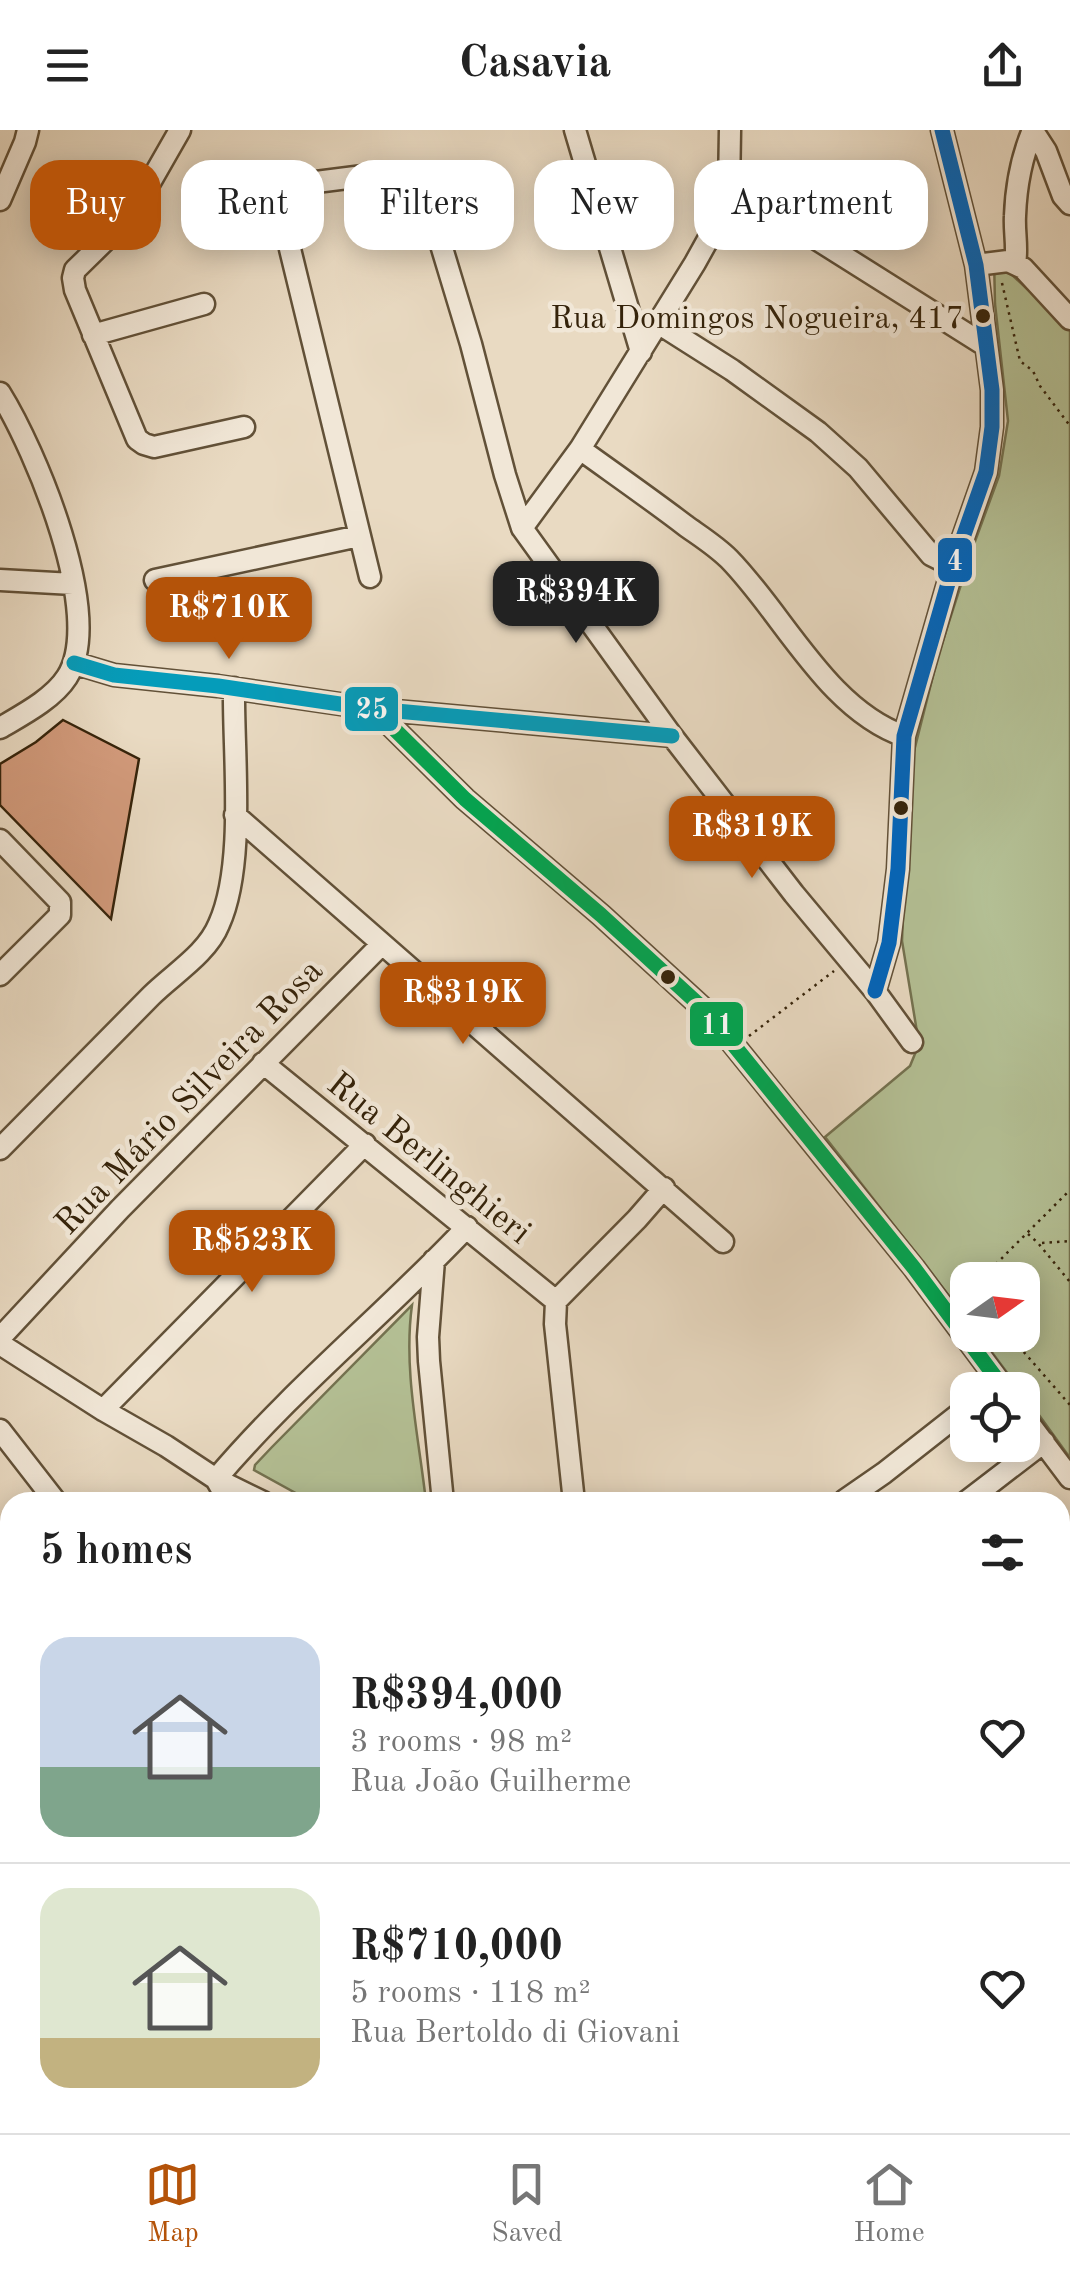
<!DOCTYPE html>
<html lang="en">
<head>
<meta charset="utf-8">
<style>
  body { margin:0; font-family:"Old Standard TT",serif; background:#f6f6f6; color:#222; height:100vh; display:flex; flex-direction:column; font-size:38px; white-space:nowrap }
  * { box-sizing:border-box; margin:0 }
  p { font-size:32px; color:#767676 }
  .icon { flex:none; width:55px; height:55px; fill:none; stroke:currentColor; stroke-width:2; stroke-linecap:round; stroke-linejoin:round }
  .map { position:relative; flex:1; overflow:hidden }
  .panel { position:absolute; left:0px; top:1362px; width:1070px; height:642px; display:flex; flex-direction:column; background:#fff; border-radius:30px 30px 0 0; box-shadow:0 5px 25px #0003 }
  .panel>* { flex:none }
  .top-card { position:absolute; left:30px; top:30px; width:1010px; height:90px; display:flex; gap:20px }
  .needle { width:65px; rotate:76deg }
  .buttons { position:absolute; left:950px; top:1132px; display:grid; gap:20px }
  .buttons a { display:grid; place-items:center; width:90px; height:90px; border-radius:20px; background:#fff; box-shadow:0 5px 25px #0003; font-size:50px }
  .price { position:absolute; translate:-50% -85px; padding:0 22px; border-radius:20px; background:#b45309; color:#fff; font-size:32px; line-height:65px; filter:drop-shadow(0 2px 5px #0008) }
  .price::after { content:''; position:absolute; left:50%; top:60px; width:30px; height:22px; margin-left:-15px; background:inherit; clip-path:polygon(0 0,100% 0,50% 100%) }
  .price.on { background:#222; color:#fff }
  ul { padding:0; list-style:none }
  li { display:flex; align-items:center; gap:30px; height:250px; padding:0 40px }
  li+li { border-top:2px solid #e0e0e0 }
  li span { display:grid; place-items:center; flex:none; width:280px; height:200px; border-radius:30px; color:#555 }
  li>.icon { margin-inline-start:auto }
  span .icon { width:120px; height:120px; fill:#fffc; stroke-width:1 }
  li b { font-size:42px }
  h2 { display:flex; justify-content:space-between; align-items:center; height:120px; padding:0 40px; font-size:42px }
  .chip { padding:0 35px; border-radius:30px; background:#fff; box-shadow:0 5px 25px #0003; font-size:35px; line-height:90px }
  .chip.on { background:#b45309; color:#fff }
  header { display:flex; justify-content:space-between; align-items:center; height:130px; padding:0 40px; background:#fff; font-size:45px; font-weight:600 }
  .tab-bar { display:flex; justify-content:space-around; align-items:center; height:140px; border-top:2px solid #e0e0e0; background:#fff; font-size:28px; color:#767676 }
  .tab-bar a { display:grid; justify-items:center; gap:5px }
  .tab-bar .on { color:#b45309 }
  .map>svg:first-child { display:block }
</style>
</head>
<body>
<header><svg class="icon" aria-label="menu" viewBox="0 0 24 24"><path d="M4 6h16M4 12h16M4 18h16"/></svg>Casavia<svg class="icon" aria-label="share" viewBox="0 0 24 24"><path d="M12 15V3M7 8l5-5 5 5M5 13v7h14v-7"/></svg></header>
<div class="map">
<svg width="1070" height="2003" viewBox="0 0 1070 2003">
  <rect width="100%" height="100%" fill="#e9dac2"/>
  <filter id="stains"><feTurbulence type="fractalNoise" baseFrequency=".002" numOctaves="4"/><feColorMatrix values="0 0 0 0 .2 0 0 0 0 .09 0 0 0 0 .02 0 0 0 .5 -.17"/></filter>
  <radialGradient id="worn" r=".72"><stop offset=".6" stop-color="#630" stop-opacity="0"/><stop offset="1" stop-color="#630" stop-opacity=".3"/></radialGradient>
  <path fill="#b4c095" stroke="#747250" stroke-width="2.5" d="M994 128 1070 199V1328L1023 1263 1022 1260H1020L979 1205H1022V1150H968L967 1189 825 1007 910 936 919 914 902 811 908 645 938 526 974 414 999 346 1008 291 995 174Z
    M412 1175C403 1240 419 1308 426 1372H312L254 1340 255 1335 272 1317Z"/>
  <path fill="#d29a7b" stroke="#35230a" stroke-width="2.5" d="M63 590 139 629 111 789 0 675V634L36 612Z"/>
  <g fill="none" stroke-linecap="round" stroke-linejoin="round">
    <defs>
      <path id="minor" d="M180 0 140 70 122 94 75 140 73 148 75 160 137 309 144 314 154 317 244 297
        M575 0 641 222
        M1033 1 1046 21 1063 66 1070 74
        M729 60 794 95 986 216
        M0 70 25 12 28 0
        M1015 134C1018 117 1014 103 1015 86 1016 57 1022 26 1033 0
        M976 135 1008 131 1023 138 1070 189
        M658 193 732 240 818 302 858 338 931 425 953 436
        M93 205 204 174
        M0 263C35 319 106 486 67 547 53 569 22 585 0 598
        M580 319C616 345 652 370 686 396 700 406 716 416 729 429 784 485 827 579 904 606
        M522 398 580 319 695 133 721 86 729 60 730 0
        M370 447 290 119V83L297 65 316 52 371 45 395 51 417 68 435 95 471 214 505 345 522 398 672 606 794 764 875 861 912 912
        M0 450 73 454
        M155 450 359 406
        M74 533 114 545 218 556 374 579 672 606
        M374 579 465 669 601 785 707 882 914 1138 1005 1260
        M235 685 723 1112
        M0 710 60 772V785L0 845
        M875 861 889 813 898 739 904 606 953 436 986 342 992 297V260L976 135 942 0
        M263 933 556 1171
        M0 1019C50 968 100 917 151 866 173 844 207 824 219 794 246 734 233 625 234 558
        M434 1130 428 1207 429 1231 443 1372
        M0 1208 120 1079 382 814
        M0 1214 103 1280 166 1316 216 1349 263 1372
        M103 1280 365 1014
        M1022 1284 1070 1348
        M0 1300 56 1372
        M845 1370 884 1343 968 1277
        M229 1372 216 1349C293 1258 385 1184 467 1097
        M574 1372 555 1194 556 1171 637 1089 664 1058
        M966 1372 1044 1312
        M1060 1531 1070 1536
        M0 1558 10 1572
        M0 1703 10 1707
        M1060 1764 1070 1776
        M0 1876 10 1880
        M300 1995 321 2003
        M1014 1995 1023 2003
        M431 2003 438 1995
        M751 2003 761 2000 777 2003"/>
    </defs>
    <use href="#minor" stroke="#625138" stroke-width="25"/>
    <path stroke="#35230a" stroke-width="2.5" stroke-dasharray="2.5 5" stroke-linecap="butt" d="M1002 153 1020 231 1033 241 1040 256 1070 296
      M749 906 834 841
      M1028 1104 1038 1113 1070 1152
      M1042 1113 1070 1111
      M980 1150 1070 1060
      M961 1169 968 1163
      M1009 1205 1070 1275
      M1060 1854 1070 1857"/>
    <use href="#minor" stroke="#f1e7d7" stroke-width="20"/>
    <defs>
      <path id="bus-1" d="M74 533 114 545 218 556 374 579 672 606"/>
      <path id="bus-2" d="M875 861 889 813 898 739 904 606 953 436 986 342 992 297V260L976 135 942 0"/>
      <path id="bus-3" d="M374 579 465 669 601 785 707 882 914 1138 1005 1260"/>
    </defs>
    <use href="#bus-1" stroke="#f1e7d7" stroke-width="22"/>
    <use href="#bus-2" stroke="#f1e7d7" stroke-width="22"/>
    <use href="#bus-3" stroke="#f1e7d7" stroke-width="22"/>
    <use href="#bus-1" stroke="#059cba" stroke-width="15"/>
    <use href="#bus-2" stroke="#0065bd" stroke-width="15"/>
    <use href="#bus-3" stroke="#00a651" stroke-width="15"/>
  </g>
  <g fill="#35230a" stroke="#f1e7d7" stroke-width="4">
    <circle cx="983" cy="186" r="9"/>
    <circle cx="901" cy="678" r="9"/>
    <circle cx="668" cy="847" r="9"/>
  </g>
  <g text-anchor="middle" stroke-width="9" stroke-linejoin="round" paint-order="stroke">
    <g font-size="32" fill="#35230a" stroke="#f1e7d7" text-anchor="end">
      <text x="964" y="198">Rua Domingos Nogueira, 417</text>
    </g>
    <g font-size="35" fill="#35230a" stroke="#f1e7d7">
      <text transform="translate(188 966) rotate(-46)" y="12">Rua Mário Silveira Rosa</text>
      <text transform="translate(430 1027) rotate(39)" y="12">Rua Berlinghieri</text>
    </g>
  </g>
  <g stroke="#f1e7d7" stroke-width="4">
    <rect x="936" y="406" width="38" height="48" rx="10" fill="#0065bd"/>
    <rect x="343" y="555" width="57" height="48" rx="10" fill="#059cba"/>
    <rect x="688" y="870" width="57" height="48" rx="10" fill="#00a651"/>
  </g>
  <g font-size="28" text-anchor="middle" font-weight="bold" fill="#fff">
    <text x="955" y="440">4</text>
    <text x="372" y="588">25</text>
    <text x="717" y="904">11</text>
  </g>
  <rect width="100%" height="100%" filter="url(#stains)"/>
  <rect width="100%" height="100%" fill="url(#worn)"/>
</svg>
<div class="buttons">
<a><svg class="needle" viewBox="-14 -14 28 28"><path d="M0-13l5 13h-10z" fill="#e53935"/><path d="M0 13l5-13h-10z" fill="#767676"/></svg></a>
<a><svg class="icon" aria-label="locate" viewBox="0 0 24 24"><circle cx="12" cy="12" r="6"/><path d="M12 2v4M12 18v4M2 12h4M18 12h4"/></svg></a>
</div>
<b class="price on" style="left:576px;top:516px">R$394K</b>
<b class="price" style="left:229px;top:532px">R$710K</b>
<b class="price" style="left:752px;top:751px">R$319K</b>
<b class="price" style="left:463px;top:917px">R$319K</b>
<b class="price" style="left:252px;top:1165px">R$523K</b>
<div class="top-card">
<a class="chip on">Buy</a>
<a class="chip">Rent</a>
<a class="chip">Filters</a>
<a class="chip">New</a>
<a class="chip">Apartment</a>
</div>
<section class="panel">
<h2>5 homes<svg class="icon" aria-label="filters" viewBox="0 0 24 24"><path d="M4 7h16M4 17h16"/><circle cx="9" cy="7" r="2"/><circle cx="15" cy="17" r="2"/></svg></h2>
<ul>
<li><span style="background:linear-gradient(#c9d6e8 65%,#7fa58c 0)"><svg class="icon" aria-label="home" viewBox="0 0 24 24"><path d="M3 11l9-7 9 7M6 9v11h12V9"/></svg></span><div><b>R$394,000</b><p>3 rooms · 98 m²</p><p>Rua João Guilherme</p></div><svg class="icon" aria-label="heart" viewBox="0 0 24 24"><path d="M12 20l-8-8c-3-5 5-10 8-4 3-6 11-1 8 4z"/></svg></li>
<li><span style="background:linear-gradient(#dfe7d0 75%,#c2b280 0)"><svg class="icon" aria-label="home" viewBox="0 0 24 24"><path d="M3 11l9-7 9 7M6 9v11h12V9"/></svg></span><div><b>R$710,000</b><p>5 rooms · 118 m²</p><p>Rua Bertoldo di Giovani</p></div><svg class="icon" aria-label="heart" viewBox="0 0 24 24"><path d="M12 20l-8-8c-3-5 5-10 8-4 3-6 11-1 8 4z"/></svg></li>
</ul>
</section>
</div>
<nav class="tab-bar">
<a class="on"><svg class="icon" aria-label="map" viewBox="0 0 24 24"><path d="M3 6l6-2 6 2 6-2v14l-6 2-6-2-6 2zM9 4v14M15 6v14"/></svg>Map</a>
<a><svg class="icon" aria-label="saved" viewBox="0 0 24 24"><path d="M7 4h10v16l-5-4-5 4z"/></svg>Saved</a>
<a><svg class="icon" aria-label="home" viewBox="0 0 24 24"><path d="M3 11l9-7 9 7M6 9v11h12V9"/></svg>Home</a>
</nav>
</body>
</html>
